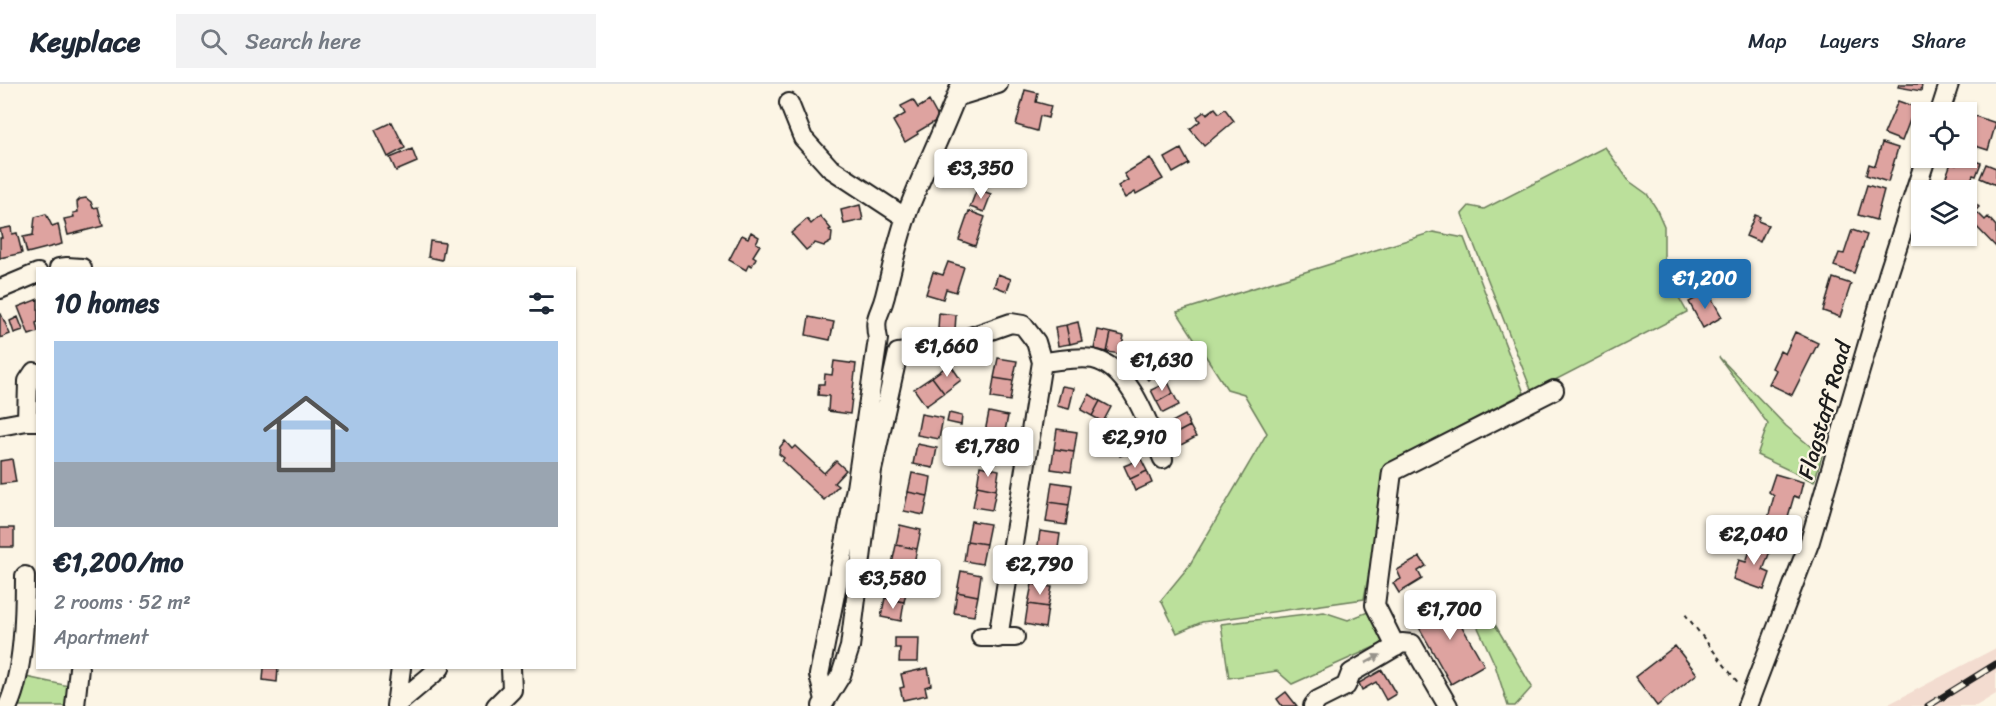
<!DOCTYPE html>
<html lang="en">
<head>
<meta charset="utf-8">
<style>
  body { margin:0; font-family:Sriracha,sans-serif; background:#f2f2f3; color:#1f2937; height:100vh; display:flex; flex-direction:column; font-size:22px; white-space:nowrap }
  * { box-sizing:border-box; margin:0 }
  p { font-size:20px; color:#747a83 }
  .icon { flex:none; width:33px; height:33px; fill:none; stroke:currentColor; stroke-width:2; stroke-linecap:round; stroke-linejoin:round }
  .map { position:relative; flex:1; overflow:hidden }
  .side { position:absolute; left:36px; top:183px; width:540px; height:402px; display:flex; flex-direction:column; background:#fff; border-radius:0px; box-shadow:0 2px 4px #0004 }
  .side>* { flex:none }
  .controls { position:absolute; left:1911px; top:18px; display:grid; gap:12px }
  .controls a { display:grid; place-items:center; width:66px; height:66px; border-radius:0px; background:#fff; box-shadow:0 2px 4px #0004; font-size:30px }
  .price { position:absolute; translate:-50% -51px; padding:0 14px; border-radius:6px; background:#fff; color:#222; font-size:20px; line-height:39px; filter:drop-shadow(0 2px 3px #0008) }
  .price::after { content:''; position:absolute; left:50%; top:36px; width:18px; height:14px; margin-left:-9px; background:inherit; clip-path:polygon(0 0,100% 0,50% 100%) }
  .price.active { background:#1f6fb2; color:#fff }
  ul { padding:0; list-style:none }
  li { display:grid; align-content:center; gap:12px; height:318px; padding:0 18px }
  li span { display:grid; place-items:center; height:186px; border-radius:0px; color:#555 }
  li>.icon { margin-inline-start:auto }
  span .icon { width:108px; height:108px; fill:#fffc; stroke-width:1 }
  li b { font-size:26px }
  h2 { display:flex; justify-content:space-between; align-items:center; height:72px; padding:0 18px; font-size:26px }
  header { display:flex; align-items:center; gap:36px; box-sizing:border-box; height:84px; padding:0 30px; background:#fff; border-bottom:2px solid #e0e1e3 }
  header strong { font-size:28px }
  nav { display:flex; gap:33px; margin-inline-start:auto; font-size:21px }
  .search { width:420px; height:54px; background:#f2f2f3; display:flex; align-items:center; gap:15px; box-sizing:border-box; padding:0 21px; border-radius:0px; color:#747a83; font-size:22px }
  .map>svg:first-child { display:block }
</style>
</head>
<body>
<header>
<strong>Keyplace</strong>
<div class="search"><svg class="icon" aria-label="search" viewBox="0 0 24 24"><circle cx="10" cy="10" r="6"/><path d="M15 15l6 6"/></svg>Search here</div>
<nav><a>Map</a><a>Layers</a><a>Share</a></nav>
</header>
<div class="map">
<svg width="1996" height="622" viewBox="0 0 1996 622">
  <rect width="100%" height="100%" fill="#fcf5e5"/>
  <filter id="ink" filterUnits="userSpaceOnUse"><feTurbulence type="fractalNoise" baseFrequency=".0167" numOctaves="2"/><feDisplacementMap in="SourceGraphic" scale="12" xChannelSelector="R" yChannelSelector="G"/><feConvolveMatrix kernelMatrix="1 2 1 2 8 2 1 2 1" color-interpolation-filters="sRGB"/></filter>
  <g filter="url(#ink)">
    <path fill="#f3dcd0" d="M1996 564V610L1976 622H1885Z"/>
    <path fill="#bbe09b" stroke="#6c7e5c" stroke-width="1.5" d="M1605 63 1629 97 1647 110 1656 124 1664 142V174L1669 196 1687 228 1532 308 1462 130 1469 122 1484 125Z
      M1433 148 1464 154 1524 309 1389 379 1364 515 1202 538 1177 549 1161 516 1189 482 1267 349 1244 310 1227 305 1177 228Z
      M1719 273 1786 342 1822 372 1814 398 1757 371 1768 340Z
      M1481 517 1532 603 1515 622H1508L1495 581 1470 526Z
      M1373 526 1388 557 1292 600 1277 587 1229 594 1221 540 1324 528 1348 536Z
      M26 593 69 602 68 622H19Z"/>
    <path fill="#dea3a0" stroke="#1c1c1c" stroke-width="1.5" d="M1899 0H1922L1921 7 1898 3Z
      M1025 6 1038 9 1036 18 1051 22 1048 34 1040 32 1037 47 1016 41Z
      M913 16 918 24 929 17 939 35 917 48 918 50 905 58 893 37 905 30 901 22Z
      M1898 17 1915 23 1902 57 1884 50Z
      M1215 24 1219 29 1225 25 1234 37 1204 62 1190 45 1200 37 1197 33 1205 27 1207 30Z
      M1972 31 1996 39 1988 66 1966 59V44L1968 45Z
      M392 38 405 64 388 73 375 46Z
      M1882 59 1898 64 1888 98 1866 91 1869 80 1875 82Z
      M1966 64 1974 67 1971 76 1981 79 1976 92 1973 91 1966 109V106H1941L1951 79 1956 81 1958 74H1966Z
      M412 65 417 78 396 87 390 74Z
      M1181 65 1189 80 1173 89 1165 74Z
      M1150 74 1163 95 1136 110 1135 108 1125 114 1118 102 1128 96 1124 90Z
      M1986 80 1996 84V101L1980 94Z
      M1867 101 1884 106 1876 136 1858 131Z
      M977 105 991 110 984 128 970 123Z
      M86 114 91 118 93 124 98 123 103 142 68 151 64 135 74 133 73 129 78 128 77 118 80 115Z
      M1971 115 1979 123 1966 136V119Z
      M860 121 863 136 844 140 841 126Z
      M969 127 985 133 975 162 959 156Z
      M1978 129 1985 136 1988 133 1996 142V163L1971 137Z
      M46 130 52 142 58 140 62 160 27 169 23 153 33 151 35 133Z
      M1755 131 1760 133 1758 137 1768 141 1760 158 1746 152Z
      M820 132 831 145 829 146 832 149 831 158 824 162 815 159 806 166 791 149 807 135 811 140Z
      M11 143 12 150 17 149 22 169 0 174V154H2L0 145Z
      M1852 146 1867 151 1854 189 1834 182 1839 169 1844 170Z
      M751 148 759 153 756 159 760 161 753 172 756 174 752 182 749 180 746 186 729 176 742 151 748 154Z
      M430 157 445 159 442 176 428 173Z
      M948 178 964 183 956 208 946 205 943 215 926 210 933 188 943 191Z
      M998 190 1011 195 1007 207 994 202Z
      M1833 194 1851 200 1840 233 1823 227Z
      M1708 208 1722 233 1703 244 1689 218Z
      M38 215V238L36 239 38 248 29 251 18 223Z
      M939 229 956 231 955 246 938 245Z
      M1 230 10 250 0 254V231Z
      M18 233 23 246 14 249 10 237Z
      M809 233 834 238 830 256 806 251Z
      M1078 238 1082 257 1070 260 1066 241Z
      M1066 241 1070 260 1058 262 1055 243Z
      M1098 246 1111 249 1107 268 1094 265Z
      M1795 248 1818 259 1792 311 1769 300 1776 286 1772 284 1780 267 1785 270Z
      M1111 249 1124 252 1120 270 1107 268Z
      M1144 263 1153 273 1139 286 1130 276Z
      M1153 273 1162 283 1148 296 1139 286Z
      M998 274 1017 277 1013 297 994 294Z
      M834 277 856 280 850 330 828 327 829 312 818 311 819 300H824L825 290 832 291Z
      M950 280 961 296 944 309 932 293Z
      M932 293 944 309 926 322 914 305Z
      M994 294 1013 297 1010 317 991 314Z
      M1168 298 1173 309 1157 318 1151 306Z
      M1062 302 1074 304 1069 325 1057 322Z
      M1173 309 1179 321 1163 329 1157 318Z
      M1089 310 1100 317 1092 332 1081 326Z
      M1100 317 1111 323 1103 338 1092 332Z
      M989 328 1008 332 1004 352 985 348Z
      M949 329 962 332 961 341 947 338Z
      M921 330 943 334 939 355 917 351Z
      M1185 331 1190 342 1173 351 1168 340Z
      M1127 341 1132 353 1115 360 1110 348Z
      M1190 342 1196 353 1179 362 1173 351Z
      M1057 345 1077 348 1074 368 1054 365Z
      M985 348 1004 352 1000 372 982 368Z
      M1132 353 1137 365 1120 372 1115 360Z
      M785 357 792 365 795 362 824 389 836 377 846 386 834 399 838 402 824 416 782 377 784 374 779 370 780 363Z
      M917 360 937 364 933 384 913 380Z
      M1054 365 1074 368 1071 388 1051 385Z
      M12 375 16 398 0 400V377Z
      M1141 375 1147 387 1130 395 1124 382Z
      M980 382 999 386 996 406 977 402Z
      M1147 387 1152 399 1135 407 1130 395Z
      M912 389 931 393 928 412 908 408Z
      M1775 390 1803 398 1799 414 1794 412 1785 443 1767 438 1774 412 1769 408Z
      M1052 398 1072 401 1069 421 1049 418Z
      M977 402 996 406 992 426 973 423Z
      M908 408 928 412 924 431 904 427Z
      M1049 418 1069 421 1066 441 1046 438Z
      M971 437 990 440 986 460 967 457Z
      M900 441 921 446 917 465 896 461Z
      M0 444H14V463H0Z
      M1040 447 1060 450 1057 471 1037 468Z
      M1754 455 1772 462 1763 486 1770 489 1764 506 1733 495 1739 476 1746 478Z
      M967 457 986 460 982 480 964 477Z
      M896 461 917 465 913 484 892 480Z
      M1037 468 1057 471 1054 491 1034 488Z
      M1420 473 1426 482 1418 487 1422 495 1399 509 1393 499 1401 495 1397 486Z
      M961 487 981 491 978 512 957 508Z
      M889 495 908 499 904 518 885 514Z
      M1032 500 1052 503 1048 523 1028 520Z
      M957 508 978 512 974 532 954 529Z
      M885 514 904 518 901 537 881 533Z
      M1462 514 1468 525 1456 532 1484 581 1451 600 1416 538 1440 522 1442 525Z
      M1028 520 1048 523 1045 544 1025 540Z
      M895 554H919L918 578H899L900 564H895Z
      M1675 562 1697 590 1657 622 1635 593Z
      M264 584H278L277 598 263 596Z
      M928 584 931 601 925 603 927 611 903 616 900 604 904 603 901 590Z
      M1382 586 1396 610 1386 616 1376 598 1362 606 1359 599Z
      M1286 608 1297 622H1282L1277 615Z"/>
    <g fill="none" stroke-linecap="round" stroke-linejoin="round">
      <defs>
        <path id="minor" d="M956 13 998 0
          M789 19 803 54 830 84 906 134
          M1940 28 1949 0
          M59 184 67 183 82 184
          M0 205 38 189
          M1042 278C1058 277 1078 272 1093 275 1131 283 1149 343 1163 375
          M27 337 28 297 34 288
          M0 342 27 337H37
          M981 553H1015
          M1396 563 1375 521 1392 388 1554 306
          M825 616 819 591 856 404 878 255C873 232 880 232 885 212 893 180 899 149 911 119 927 79 946 41 961 0
          M397 620 440 584
          M8 622C24 587 25 530 25 492
          M75 622 79 584
          M396 622 401 584
          M496 622 512 606 511 584
          M822 622 841 591 850 563 872 386 898 269 939 264 1011 239 1023 241 1036 258 1042 278 998 554
          M1313 622 1318 616 1346 602 1351 589 1402 559 1412 560 1448 622
          M1747 622 1810 457 1888 191 1926 74"/>
      </defs>
      <use href="#minor" stroke="#1c1c1c" stroke-width="22"/>
      <path stroke="#1c1c1c" stroke-width="2" stroke-dasharray="4.5 4.5" stroke-linecap="butt" d="M1685 530 1739 600"/>
      <use href="#minor" stroke="#fcf5e5" stroke-width="18"/>
      <defs>
        <path id="rail" d="M1928 622 1996 580"/>
      </defs>
      <use href="#rail" stroke="#1c1c1c" stroke-width="7"/>
      <use href="#rail" stroke="#fcf5e5" stroke-width="4.5" stroke-dasharray="14" stroke-linecap="butt"/>
    </g>
    <defs><path id="oneway-solid" d="M-6-.8H1V-3.2L6.5 0L1 3.2V.8H-6Z" transform="scale(1.5)"/></defs>
    <use fill="#97938b" href="#oneway-solid" transform="translate(1373 575) rotate(-29)"/>
  </g>
  <g text-anchor="middle" stroke-width="4.5" stroke-linejoin="round" paint-order="stroke">
    <g font-size="22" fill="#1c1c1c" stroke="#fcf5e5">
      <text transform="translate(1824 326) rotate(-74)" y="8">Flagstaff Road</text>
    </g>
  </g>
</svg>
<div class="controls">
<a><svg class="icon" aria-label="locate" viewBox="0 0 24 24"><circle cx="12" cy="12" r="6"/><path d="M12 2v4M12 18v4M2 12h4M18 12h4"/></svg></a>
<a><svg class="icon" aria-label="layers" viewBox="0 0 24 24"><path d="M12 4l9 5-9 5-9-5zM3 14l9 5 9-5"/></svg></a>
</div>
<b class="price" style="left:981px;top:116px">€3,350</b>
<b class="price active" style="left:1705px;top:226px">€1,200</b>
<b class="price" style="left:947px;top:294px">€1,660</b>
<b class="price" style="left:1162px;top:308px">€1,630</b>
<b class="price" style="left:1135px;top:385px">€2,910</b>
<b class="price" style="left:988px;top:394px">€1,780</b>
<b class="price" style="left:1754px;top:482px">€2,040</b>
<b class="price" style="left:1040px;top:512px">€2,790</b>
<b class="price" style="left:893px;top:526px">€3,580</b>
<b class="price" style="left:1450px;top:557px">€1,700</b>
<section class="side">
<h2>10 homes<svg class="icon" aria-label="filters" viewBox="0 0 24 24"><path d="M4 7h16M4 17h16"/><circle cx="9" cy="7" r="2"/><circle cx="15" cy="17" r="2"/></svg></h2>
<ul>
<li><span style="background:linear-gradient(#a9c7e8 65%,#9aa5b1 0)"><svg class="icon" aria-label="home" viewBox="0 0 24 24"><path d="M3 11l9-7 9 7M6 9v11h12V9"/></svg></span><div><b>€1,200/mo</b><p>2 rooms · 52 m²</p><p>Apartment</p></div></li>
</ul>
</section>
</div>
</body>
</html>
